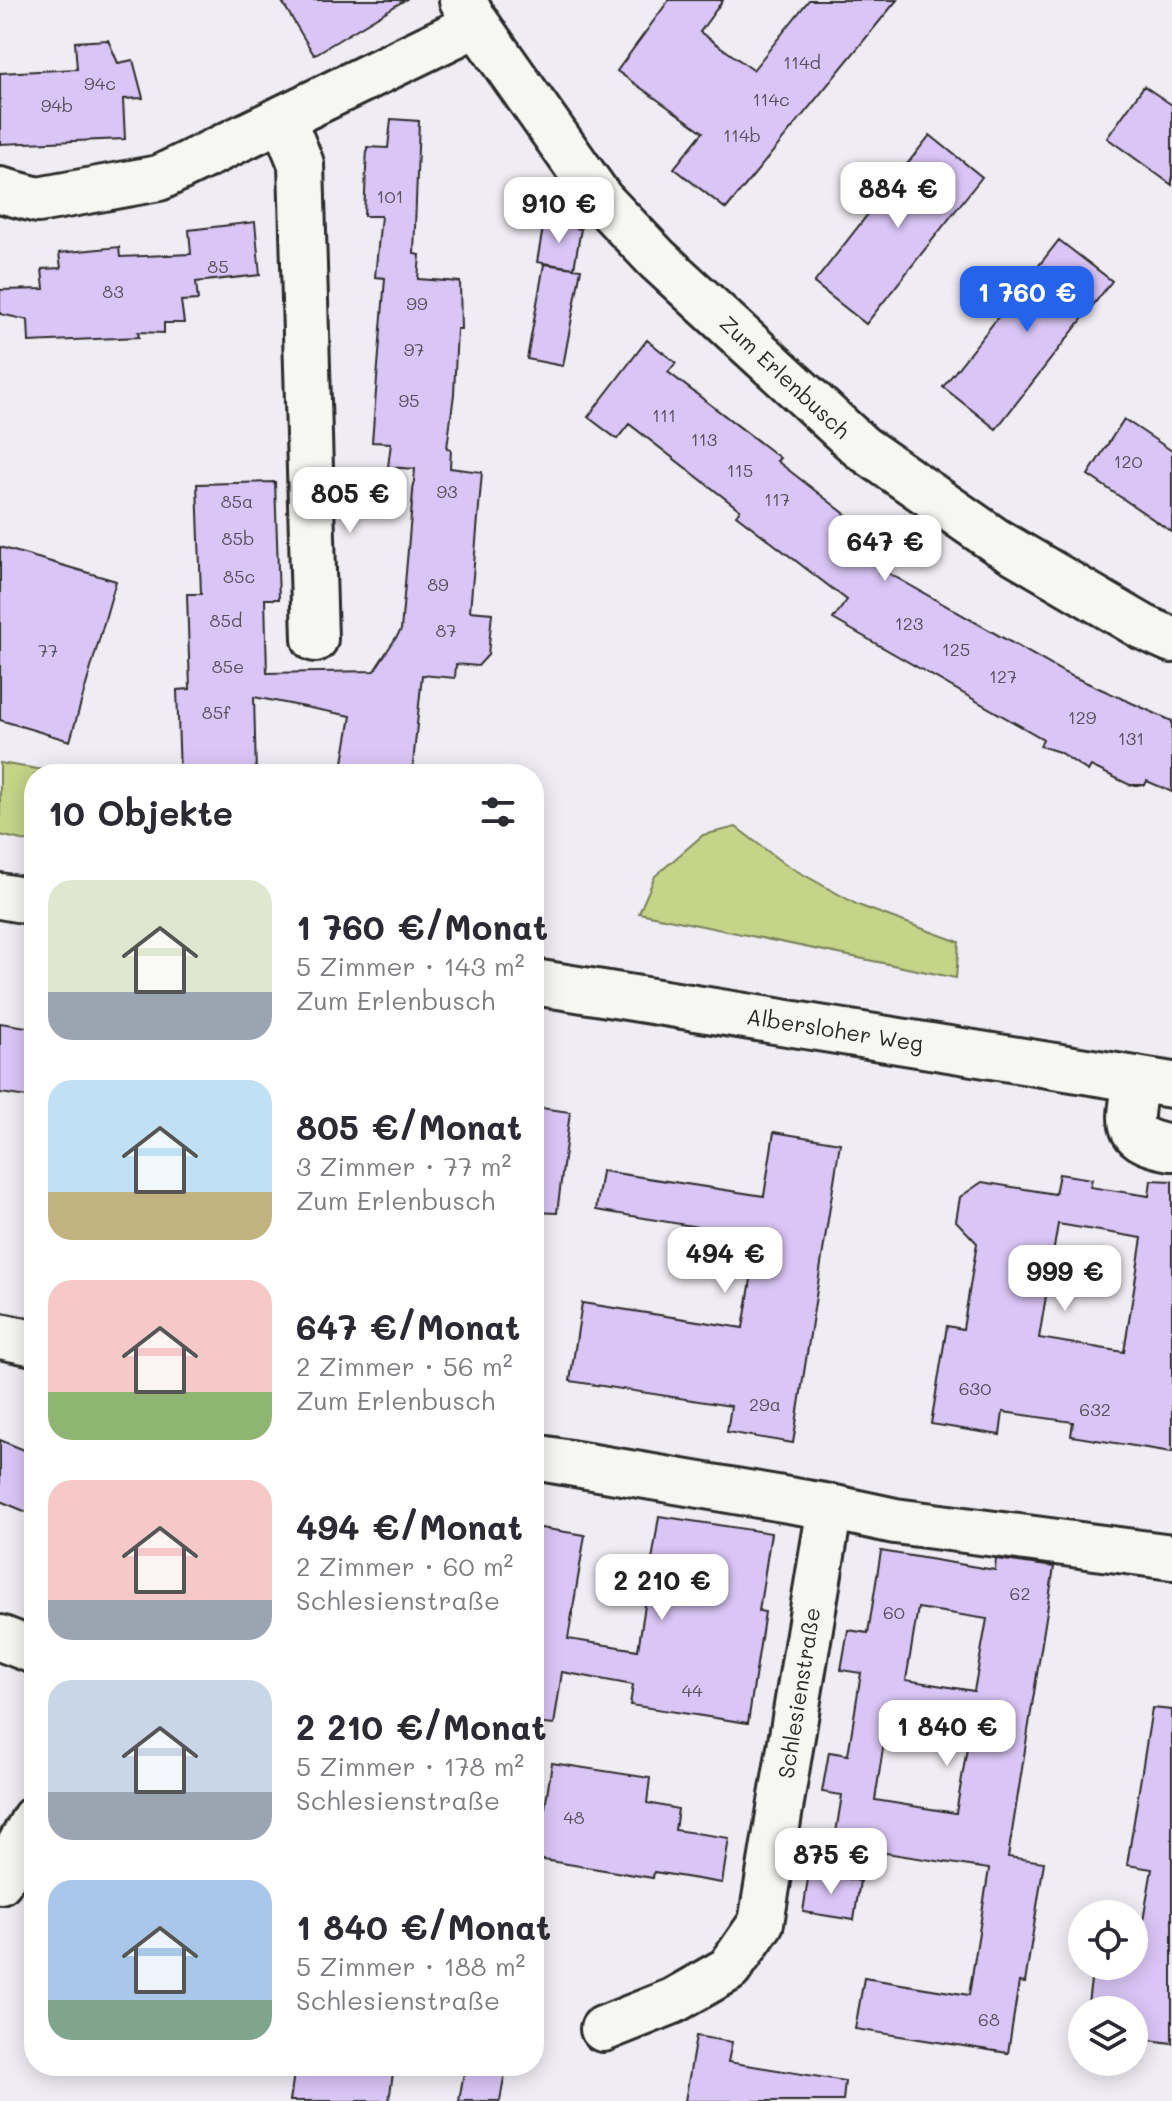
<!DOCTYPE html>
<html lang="de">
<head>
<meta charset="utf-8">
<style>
  body { margin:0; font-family:Mali,sans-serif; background:#f7f7f7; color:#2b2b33; height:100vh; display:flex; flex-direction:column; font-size:30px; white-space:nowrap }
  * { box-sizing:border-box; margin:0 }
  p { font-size:26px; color:#7c7c81 }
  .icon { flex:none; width:44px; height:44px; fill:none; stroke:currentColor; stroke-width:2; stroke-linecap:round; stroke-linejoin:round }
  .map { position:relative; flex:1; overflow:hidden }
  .drawer { position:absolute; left:24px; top:764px; width:520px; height:1312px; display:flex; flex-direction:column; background:#fff; border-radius:32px; box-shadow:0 4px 20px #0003 }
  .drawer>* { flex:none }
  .controls { position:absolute; left:1068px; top:1900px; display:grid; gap:16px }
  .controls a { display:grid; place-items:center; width:80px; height:80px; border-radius:50%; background:#fff; box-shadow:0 4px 20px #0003; font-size:40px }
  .price { position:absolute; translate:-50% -68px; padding:0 18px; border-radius:16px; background:#fff; color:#222; font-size:26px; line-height:52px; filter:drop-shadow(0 2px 4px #0008) }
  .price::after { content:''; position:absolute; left:50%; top:48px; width:24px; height:18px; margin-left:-12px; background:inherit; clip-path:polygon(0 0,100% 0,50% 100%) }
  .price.selected { background:#2563eb; color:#fff }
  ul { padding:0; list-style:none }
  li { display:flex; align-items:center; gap:24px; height:200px; padding:0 24px }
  li span { display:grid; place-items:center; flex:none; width:224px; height:160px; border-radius:24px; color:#555 }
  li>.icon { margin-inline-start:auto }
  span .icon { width:96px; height:96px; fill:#fffc; stroke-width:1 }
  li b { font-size:34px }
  h2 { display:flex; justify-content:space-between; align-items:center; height:96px; padding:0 24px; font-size:34px }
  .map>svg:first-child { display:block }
</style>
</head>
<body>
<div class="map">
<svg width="1172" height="2101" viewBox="0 0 1172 2101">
  <rect width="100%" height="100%" fill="#f0ecf3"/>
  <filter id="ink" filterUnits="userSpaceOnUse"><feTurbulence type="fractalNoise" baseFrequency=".0125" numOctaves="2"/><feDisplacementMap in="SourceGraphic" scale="16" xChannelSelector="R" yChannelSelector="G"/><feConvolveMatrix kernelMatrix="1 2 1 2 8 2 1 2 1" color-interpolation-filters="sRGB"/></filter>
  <g filter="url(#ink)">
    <path fill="#c5d488" stroke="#78805a" stroke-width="2" d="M0 763 69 774H34V843L0 835Z
      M736 827 783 863 858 905 959 942 956 978 639 913 655 876 703 835Z"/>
    <path fill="#dac6f6" stroke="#2b2b2b" stroke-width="2" fill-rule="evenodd" d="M281 0H405L314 55Z
      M669 0H723L700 32 753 70 809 0H897L726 209 674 168 703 132 617 71Z
      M108 40 118 63 133 60 143 98 123 99 125 139 0 144V73L77 69 75 42Z
      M1144 86 1172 105V185L1107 138Z
      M391 119 419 121 414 254 420 255 418 279 460 282 461 329H457L454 394 447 448 451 449 450 468 482 472 470 611 492 613 488 655 478 666 456 664 455 678 422 675 412 774H341L351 716 254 697 256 774H180L177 690 190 689 187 594H201L197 484 275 482 279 599H265L267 673 374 671 401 630 415 469 388 467 391 443 372 442 385 278 375 277 381 216H364L367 147 388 148Z
      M930 135 982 177 866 324 814 283Z
      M255 222 260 275 196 282 198 300 181 301 184 323H164V333L138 332 139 337 29 342 28 320 0 314V290L44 289 42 269 61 268 59 253 119 247 120 257 191 254 189 230Z
      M544 222 581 229 574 268 537 262Z
      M1059 240 1112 281 996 429 943 387Z
      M544 264 581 269 563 366 527 359Z
      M647 340 676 363 668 372 780 458 777 461 889 548 876 566 1065 673 1172 721V792L1147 781 1145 785H1130L1091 766 1088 771 1059 752 1040 746 1043 739 833 619 847 600 736 515 740 510 629 424 617 439 588 417Z
      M1124 419 1172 451V532L1088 475Z
      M0 547 116 581 70 741 0 720Z
      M0 1023 34 1028V1098L0 1093Z
      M534 1107 570 1112 557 1213 534 1212Z
      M774 1132 840 1143 793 1443 727 1432 731 1406 570 1381 582 1303 743 1328 758 1237 596 1210 602 1171 764 1196Z
      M1059 1174 1092 1179 1090 1187 1149 1196 1151 1180 1172 1181V1452L1071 1436 1073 1422 1003 1412 1000 1435 931 1424 947 1326 963 1329 977 1243 956 1221 960 1197 982 1182 1055 1194ZM1058 1224 1142 1238 1124 1352 1039 1338Z
      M0 1440 34 1454V1515L0 1501Z
      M659 1516 771 1533 759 1611 765 1612 748 1723 630 1705 633 1685 562 1672 554 1725 534 1723V1527L585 1535 568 1639 638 1650Z
      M881 1551 995 1570 996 1559 1054 1567 1008 1857 1044 1862 1025 1983 1019 1982 1008 2053 855 2029 864 1978 969 1995 989 1869 834 1845 842 1795 822 1792 829 1752 848 1755 861 1673 841 1670 848 1630 868 1633ZM918 1608 987 1619 974 1691 906 1680ZM886 1729 968 1742 956 1813 875 1800Z
      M1152 1708 1172 1710V2043L1134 2038V2010H1087L1093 1966 1135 1967 1152 1869 1127 1865Z
      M552 1763 650 1778 647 1803 678 1809 675 1830 729 1838 722 1883 654 1872 653 1878 537 1859Z
      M809 1872 860 1881 854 1920 803 1912Z
      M696 2036 732 2042 728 2062 845 2081 843 2101H685Z
      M295 2066H394L389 2101H290Z
      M465 2066H506L500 2101H459Z"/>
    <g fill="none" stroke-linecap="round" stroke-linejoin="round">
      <defs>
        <path id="minor" d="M462 0 477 24 601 200 657 259 861 447 996 541 1143 627 1172 640
          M283 119 301 164 315 639
          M0 190 38 200 159 178 477 24
          M1136 1079C1130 1123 1120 1139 1172 1148
          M0 1336 34 1343
          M534 1457 830 1507 895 1521 1172 1557
          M0 1638 34 1651
          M0 1881 34 1819
          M603 2029 673 2001 729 1969 761 1923 830 1507"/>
        <path id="secondary" d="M0 896 34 902
          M534 982 1172 1085"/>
      </defs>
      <use href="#minor" stroke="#2b2b2b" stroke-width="50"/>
      <use href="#secondary" stroke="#2b2b2b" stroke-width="50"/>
      <use href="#minor" stroke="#f6f6f2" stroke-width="44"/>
      <use href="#secondary" stroke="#f6f6f2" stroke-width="44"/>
    </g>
  </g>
  <g text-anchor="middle" stroke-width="8" stroke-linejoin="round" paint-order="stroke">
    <g font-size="18" fill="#57525e">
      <text x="802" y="69">114d</text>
      <text x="100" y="90">94c</text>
      <text x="771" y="106">114c</text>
      <text x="57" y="112">94b</text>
      <text x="742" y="142">114b</text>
      <text x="390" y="203">101</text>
      <text x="218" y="273">85</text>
      <text x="113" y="298">83</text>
      <text x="417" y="310">99</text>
      <text x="414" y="356">97</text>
      <text x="409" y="407">95</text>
      <text x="664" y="422">111</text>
      <text x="704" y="446">113</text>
      <text x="1128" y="468">120</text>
      <text x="740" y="477">115</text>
      <text x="447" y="498">93</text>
      <text x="777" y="506">117</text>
      <text x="237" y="508">85a</text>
      <text x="238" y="545">85b</text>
      <text x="239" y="583">85c</text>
      <text x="438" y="591">89</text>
      <text x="226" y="627">85d</text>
      <text x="909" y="630">123</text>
      <text x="446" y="637">87</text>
      <text x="956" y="656">125</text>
      <text x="48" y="657">77</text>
      <text x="228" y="673">85e</text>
      <text x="1003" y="683">127</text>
      <text x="216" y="719">85f</text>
      <text x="1082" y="724">129</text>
      <text x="1131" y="745">131</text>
      <text x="975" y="1395">630</text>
      <text x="765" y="1411">29a</text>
      <text x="1095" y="1416">632</text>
      <text x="1020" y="1600">62</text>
      <text x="894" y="1619">60</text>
      <text x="692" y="1697">44</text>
      <text x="574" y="1824">48</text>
      <text x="989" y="2026">68</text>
    </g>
    <g font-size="22" fill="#2b2b2b" stroke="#f6f6f2">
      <text transform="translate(785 377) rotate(43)" y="8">Zum Erlenbusch</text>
      <text transform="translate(835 1030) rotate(9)" y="8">Albersloher Weg</text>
      <text transform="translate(799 1693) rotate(-81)" y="8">Schlesienstraße</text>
    </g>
  </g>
</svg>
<div class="controls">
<a><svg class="icon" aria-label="locate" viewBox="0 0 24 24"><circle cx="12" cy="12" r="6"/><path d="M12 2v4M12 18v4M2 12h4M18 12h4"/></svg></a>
<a><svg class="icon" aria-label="layers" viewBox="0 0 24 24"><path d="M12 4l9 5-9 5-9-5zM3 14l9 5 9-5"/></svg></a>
</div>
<b class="price" style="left:898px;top:230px">884 €</b>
<b class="price" style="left:559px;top:245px">910 €</b>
<b class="price selected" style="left:1027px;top:334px">1 760 €</b>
<b class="price" style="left:350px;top:535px">805 €</b>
<b class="price" style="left:885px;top:583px">647 €</b>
<b class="price" style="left:725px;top:1295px">494 €</b>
<b class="price" style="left:1065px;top:1313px">999 €</b>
<b class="price" style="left:662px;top:1622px">2 210 €</b>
<b class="price" style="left:947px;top:1768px">1 840 €</b>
<b class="price" style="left:831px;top:1896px">875 €</b>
<section class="drawer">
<h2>10 Objekte<svg class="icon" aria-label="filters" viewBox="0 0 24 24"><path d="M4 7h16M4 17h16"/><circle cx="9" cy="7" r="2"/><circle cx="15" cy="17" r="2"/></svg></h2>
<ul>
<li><span style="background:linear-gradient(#dfe7d0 70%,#9aa5b1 0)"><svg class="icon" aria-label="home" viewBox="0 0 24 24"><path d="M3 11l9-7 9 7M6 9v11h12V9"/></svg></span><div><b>1 760 €/Monat</b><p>5 Zimmer · 143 m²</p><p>Zum Erlenbusch</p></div></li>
<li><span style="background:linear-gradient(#bfe0f5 70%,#c2b280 0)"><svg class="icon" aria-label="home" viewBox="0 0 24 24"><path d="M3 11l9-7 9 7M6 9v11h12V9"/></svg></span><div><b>805 €/Monat</b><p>3 Zimmer · 77 m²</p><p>Zum Erlenbusch</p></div></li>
<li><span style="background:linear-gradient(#f6c9c9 70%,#8fb573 0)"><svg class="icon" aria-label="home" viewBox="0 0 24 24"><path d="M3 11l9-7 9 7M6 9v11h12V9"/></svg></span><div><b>647 €/Monat</b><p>2 Zimmer · 56 m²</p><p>Zum Erlenbusch</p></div></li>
<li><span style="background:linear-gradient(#f6c9c9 75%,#9aa5b1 0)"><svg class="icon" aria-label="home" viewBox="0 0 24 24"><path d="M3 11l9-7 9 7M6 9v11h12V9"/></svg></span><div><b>494 €/Monat</b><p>2 Zimmer · 60 m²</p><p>Schlesienstraße</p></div></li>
<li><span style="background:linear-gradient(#c9d6e8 70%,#9aa5b1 0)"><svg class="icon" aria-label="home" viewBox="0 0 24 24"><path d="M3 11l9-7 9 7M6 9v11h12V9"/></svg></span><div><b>2 210 €/Monat</b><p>5 Zimmer · 178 m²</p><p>Schlesienstraße</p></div></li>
<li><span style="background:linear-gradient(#a9c7e8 75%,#7fa58c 0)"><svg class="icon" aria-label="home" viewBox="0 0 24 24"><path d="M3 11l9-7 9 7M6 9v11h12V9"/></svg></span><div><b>1 840 €/Monat</b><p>5 Zimmer · 188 m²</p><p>Schlesienstraße</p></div></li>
</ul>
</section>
</div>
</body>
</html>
